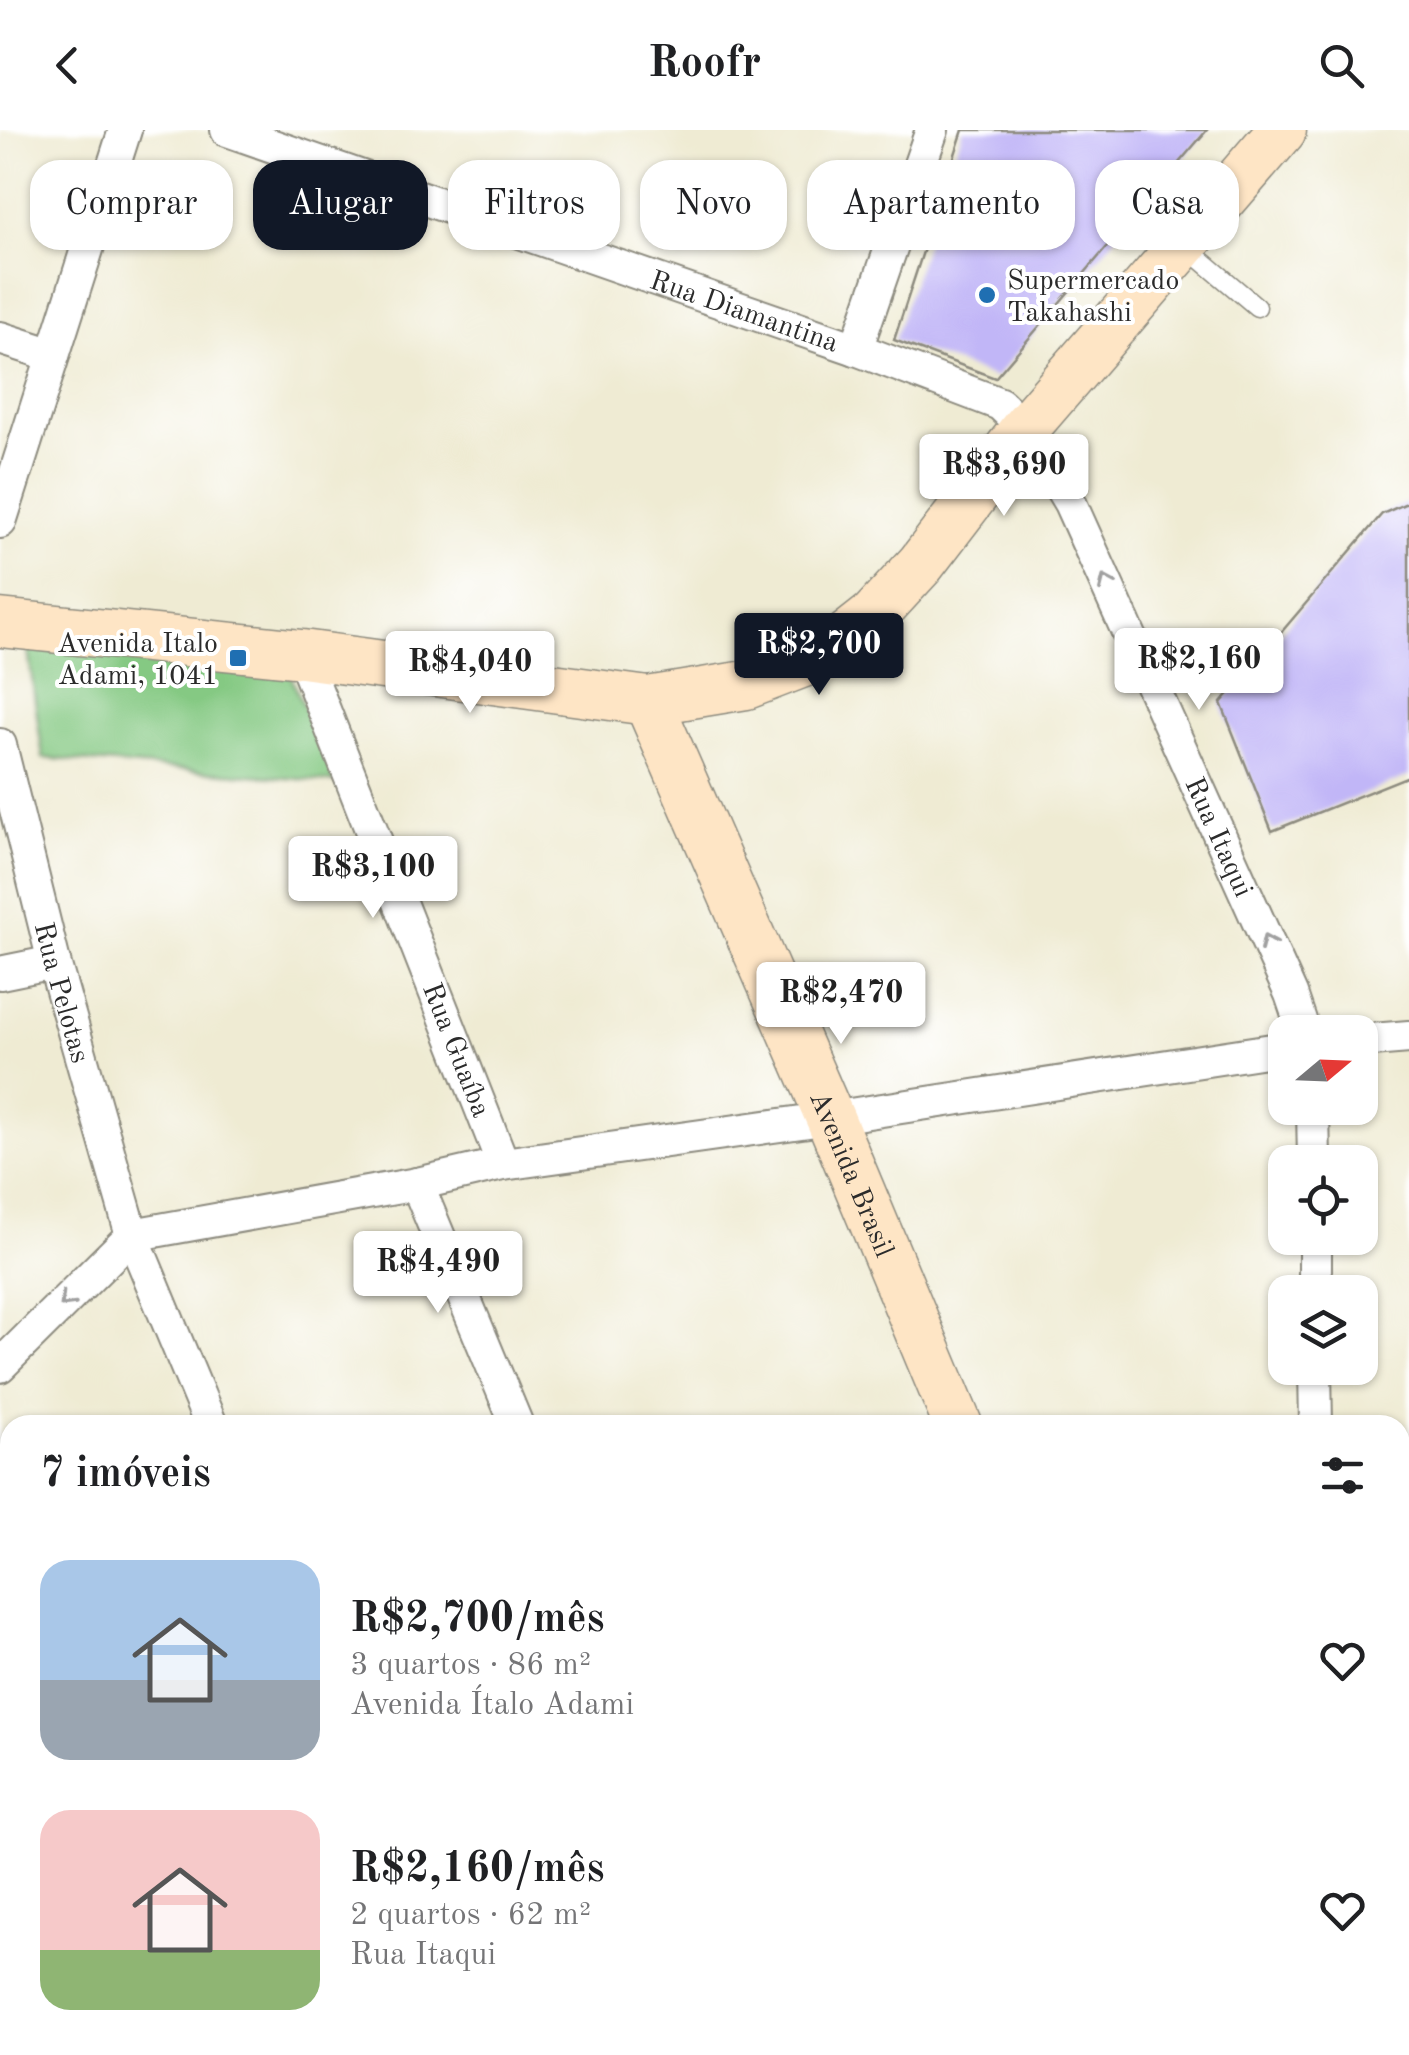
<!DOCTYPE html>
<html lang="pt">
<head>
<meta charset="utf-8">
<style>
  body { margin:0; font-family:"Old Standard TT",serif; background:#f6f6f6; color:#202124; height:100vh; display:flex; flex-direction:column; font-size:38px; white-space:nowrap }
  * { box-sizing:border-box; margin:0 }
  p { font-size:32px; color:#757577 }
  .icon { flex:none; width:55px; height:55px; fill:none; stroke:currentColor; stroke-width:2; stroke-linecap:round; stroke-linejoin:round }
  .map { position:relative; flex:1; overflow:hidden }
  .side { position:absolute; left:0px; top:1285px; width:1410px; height:640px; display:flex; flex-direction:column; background:#fff; border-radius:30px 30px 0 0; box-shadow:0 2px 8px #0004 }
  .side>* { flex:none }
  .top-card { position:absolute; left:30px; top:30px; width:1350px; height:90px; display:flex; gap:20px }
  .needle { width:65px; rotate:71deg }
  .fabs { position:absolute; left:1268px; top:885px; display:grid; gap:20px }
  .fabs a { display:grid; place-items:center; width:110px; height:110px; border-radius:20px; background:#fff; box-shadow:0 2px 8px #0004; font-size:50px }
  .price { position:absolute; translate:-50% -85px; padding:0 22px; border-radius:10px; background:#fff; color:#222; font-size:32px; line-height:65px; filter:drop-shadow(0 2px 5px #0008) }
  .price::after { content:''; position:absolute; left:50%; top:60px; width:30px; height:22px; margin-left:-15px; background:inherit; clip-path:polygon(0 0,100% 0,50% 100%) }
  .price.selected { background:#111827; color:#fff }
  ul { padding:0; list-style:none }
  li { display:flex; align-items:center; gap:30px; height:250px; padding:0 40px }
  li span { display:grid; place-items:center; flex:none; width:280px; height:200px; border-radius:30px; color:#555 }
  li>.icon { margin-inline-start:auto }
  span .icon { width:120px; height:120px; fill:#fffc; stroke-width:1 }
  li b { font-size:42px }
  h2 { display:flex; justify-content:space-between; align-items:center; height:120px; padding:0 40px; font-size:42px }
  .tag { padding:0 35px; border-radius:30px; background:#fff; box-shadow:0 2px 8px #0004; font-size:35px; line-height:90px }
  .tag.selected { background:#111827; color:#fff }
  header { display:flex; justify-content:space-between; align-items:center; height:130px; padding:0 40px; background:#fff; font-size:45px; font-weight:800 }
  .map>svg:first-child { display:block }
</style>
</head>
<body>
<header><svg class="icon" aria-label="back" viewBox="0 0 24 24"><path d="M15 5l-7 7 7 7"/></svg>Roofr<svg class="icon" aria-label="search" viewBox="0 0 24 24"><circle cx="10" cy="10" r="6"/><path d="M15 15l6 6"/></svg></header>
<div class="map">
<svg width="1409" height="1925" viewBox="0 0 1409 1925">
  <rect width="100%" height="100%" fill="#fff"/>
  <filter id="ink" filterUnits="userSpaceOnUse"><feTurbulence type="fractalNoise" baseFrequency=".01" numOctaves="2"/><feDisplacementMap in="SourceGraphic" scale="20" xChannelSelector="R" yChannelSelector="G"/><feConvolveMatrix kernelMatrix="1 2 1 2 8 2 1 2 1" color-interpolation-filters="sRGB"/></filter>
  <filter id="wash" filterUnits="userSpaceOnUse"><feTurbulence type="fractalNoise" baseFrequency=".0048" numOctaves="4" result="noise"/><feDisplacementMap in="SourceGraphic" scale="40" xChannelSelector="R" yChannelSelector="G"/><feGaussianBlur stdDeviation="2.25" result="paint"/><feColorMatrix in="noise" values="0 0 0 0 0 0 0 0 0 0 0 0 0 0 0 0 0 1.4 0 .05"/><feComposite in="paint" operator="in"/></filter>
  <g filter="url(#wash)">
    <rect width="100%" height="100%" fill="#efebd3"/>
    <path fill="#85c983" stroke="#587a57" stroke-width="2.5" d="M27 513 288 539 335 652 43 628Z"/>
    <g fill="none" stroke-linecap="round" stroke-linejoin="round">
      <path stroke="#55c2cd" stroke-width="10" d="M0 1503 10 1505"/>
    </g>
    <g id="blocks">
      <path fill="#c1b6f7" d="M963 0H1207L995 248 894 210Z
        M1409 372V646L1272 701 1221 573 1382 384Z"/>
    </g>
  </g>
  <g filter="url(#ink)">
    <use href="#blocks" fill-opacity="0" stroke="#8d8b7f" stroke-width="2.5"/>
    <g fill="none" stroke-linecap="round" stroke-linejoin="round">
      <defs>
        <path id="lane" d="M1185 116 1257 177"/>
        <g id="street">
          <path id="s1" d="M227 0 856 219 1000 274 1025 298 1070 373 1291 864 1304 902"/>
          <path d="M0 208 53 225"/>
          <path d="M856 219 932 0"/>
          <path d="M0 392 125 0"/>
          <path id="s2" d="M302 524 503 1034"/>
          <path id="s3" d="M0 615 54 832 132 1105 211 1295"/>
          <path d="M0 843 54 832"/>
          <path d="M1360 911 1409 907"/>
          <path d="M1313 978 1314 1032"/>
          <path d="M417 1054 517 1295"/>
          <path d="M1315 1108V1162"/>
          <path d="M0 1236 132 1105 417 1054 503 1034 830 988 1285 918"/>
          <path d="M1315 1238 1316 1295"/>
          <path d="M0 1471 10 1473"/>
          <path d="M0 1529 10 1531"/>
          <path d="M0 1783 10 1779"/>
          <path d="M426 1925 448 1915"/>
        </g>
        <g id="secondary">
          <path d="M0 493 302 524 648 571 746 555 803 533 841 511 874 485 921 434 1025 298 1282 0"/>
          <path id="s4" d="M648 571 830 988 958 1295"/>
          <path d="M1124 1915 1126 1925"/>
        </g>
      </defs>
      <use href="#lane" stroke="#8d8b7f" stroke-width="21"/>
      <use href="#street" stroke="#8d8b7f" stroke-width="36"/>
      <use href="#secondary" stroke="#8d8b7f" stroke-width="51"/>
      <use href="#lane" stroke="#fff" stroke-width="18"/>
      <use href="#street" stroke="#fff" stroke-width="32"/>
      <use href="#secondary" stroke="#fee5c5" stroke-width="48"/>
      <path stroke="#2b2b2b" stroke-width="8" d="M1400 1502 1409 1472
        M1400 1586 1409 1554
        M1400 1686 1409 1650
        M1314 1925 1316 1915
        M1343 1925 1344 1915
        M1367 1925 1368 1915"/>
    </g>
    <defs><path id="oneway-chevron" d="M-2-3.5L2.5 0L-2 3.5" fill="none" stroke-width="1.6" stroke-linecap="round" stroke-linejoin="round" transform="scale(2.5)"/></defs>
    <g stroke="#a0a0a0">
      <use href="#oneway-chevron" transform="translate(1106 452) rotate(-114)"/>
      <use href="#oneway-chevron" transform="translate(1267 812) rotate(-114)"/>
      <use href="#oneway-chevron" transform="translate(66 1171) rotate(135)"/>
    </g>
  </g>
  <g fill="#1f6fb2" stroke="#fff" stroke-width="4">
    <circle cx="987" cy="165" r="10"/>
    <rect x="228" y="518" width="20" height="20" rx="5"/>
  </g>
  <g text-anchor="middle" stroke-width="8" stroke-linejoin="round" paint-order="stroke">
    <g font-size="28" fill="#2b2b2b" stroke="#fff" text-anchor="start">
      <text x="1007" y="159">Supermercado<tspan x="1007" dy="32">Takahashi</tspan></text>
      <text x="218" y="522" text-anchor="end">Avenida Italo<tspan x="218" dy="32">Adami, 1041</tspan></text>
    </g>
    <g font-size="28" fill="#2b2b2b" stroke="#fff">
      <text dy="10" stroke="none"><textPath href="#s1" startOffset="548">Rua Diamantina</textPath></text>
      <text dy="10" stroke="none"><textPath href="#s1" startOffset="1308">Rua Itaqui</textPath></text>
      <text dy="10" stroke="none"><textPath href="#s3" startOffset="255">Rua Pelotas</textPath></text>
      <text dy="10" stroke="none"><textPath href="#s2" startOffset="425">Rua Guaíba</textPath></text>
      <text dy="10" stroke="none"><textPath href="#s4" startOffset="515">Avenida Brasil</textPath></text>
    </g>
  </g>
</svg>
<div class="fabs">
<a><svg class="needle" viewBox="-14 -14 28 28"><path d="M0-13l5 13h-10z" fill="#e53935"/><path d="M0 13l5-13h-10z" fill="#757577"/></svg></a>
<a><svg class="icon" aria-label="locate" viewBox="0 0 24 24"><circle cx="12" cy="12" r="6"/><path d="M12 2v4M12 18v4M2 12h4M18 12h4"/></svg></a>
<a><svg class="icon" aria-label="layers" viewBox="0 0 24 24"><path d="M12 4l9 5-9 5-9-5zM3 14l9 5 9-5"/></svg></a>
</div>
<b class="price" style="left:1004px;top:389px">R$3,690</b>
<b class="price selected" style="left:819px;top:568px">R$2,700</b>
<b class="price" style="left:1199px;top:583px">R$2,160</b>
<b class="price" style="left:470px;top:586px">R$4,040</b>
<b class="price" style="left:373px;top:791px">R$3,100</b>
<b class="price" style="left:841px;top:917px">R$2,470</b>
<b class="price" style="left:438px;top:1186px">R$4,490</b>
<div class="top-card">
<a class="tag">Comprar</a>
<a class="tag selected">Alugar</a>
<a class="tag">Filtros</a>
<a class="tag">Novo</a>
<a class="tag">Apartamento</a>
<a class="tag">Casa</a>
</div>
<section class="side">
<h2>7 imóveis<svg class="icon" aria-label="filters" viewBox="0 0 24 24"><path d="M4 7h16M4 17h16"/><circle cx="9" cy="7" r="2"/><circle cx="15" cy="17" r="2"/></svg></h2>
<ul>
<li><span style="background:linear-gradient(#a9c7e8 60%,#9aa5b1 0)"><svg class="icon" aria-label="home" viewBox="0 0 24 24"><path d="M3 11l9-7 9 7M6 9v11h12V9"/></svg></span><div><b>R$2,700/mês</b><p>3 quartos · 86 m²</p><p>Avenida Ítalo Adami</p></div><svg class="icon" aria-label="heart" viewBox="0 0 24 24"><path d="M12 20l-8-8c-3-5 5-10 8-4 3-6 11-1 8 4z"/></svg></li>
<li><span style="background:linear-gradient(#f6c9c9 70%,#8fb573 0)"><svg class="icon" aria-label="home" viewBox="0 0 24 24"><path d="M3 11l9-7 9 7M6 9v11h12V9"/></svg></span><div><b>R$2,160/mês</b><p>2 quartos · 62 m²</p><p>Rua Itaqui</p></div><svg class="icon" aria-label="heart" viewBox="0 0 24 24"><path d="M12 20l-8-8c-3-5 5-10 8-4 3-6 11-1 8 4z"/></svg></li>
</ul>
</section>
</div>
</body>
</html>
